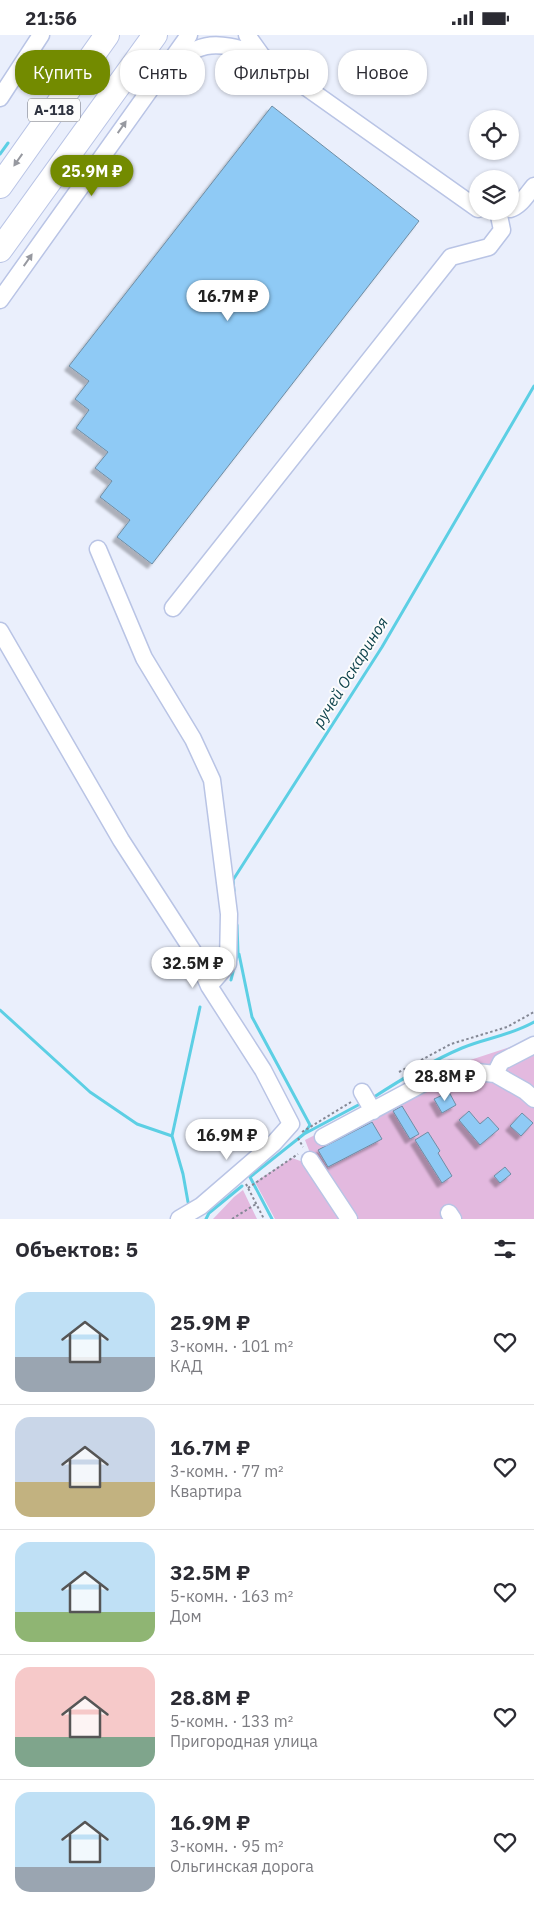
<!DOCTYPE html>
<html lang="ru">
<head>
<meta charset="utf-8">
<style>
  body { margin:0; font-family:"IBM Plex Sans",sans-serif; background:#f7f7f7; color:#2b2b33; height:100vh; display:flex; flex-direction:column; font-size:19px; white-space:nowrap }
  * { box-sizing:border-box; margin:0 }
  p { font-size:16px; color:#7c7c81 }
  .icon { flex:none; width:28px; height:28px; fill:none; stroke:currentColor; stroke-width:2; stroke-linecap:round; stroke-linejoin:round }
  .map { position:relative; height:1184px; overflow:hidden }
  .drawer { display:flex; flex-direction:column; background:#fff; flex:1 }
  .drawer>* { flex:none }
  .hud { position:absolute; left:15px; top:15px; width:505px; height:45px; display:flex; gap:10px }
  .controls { position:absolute; left:469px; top:75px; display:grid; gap:10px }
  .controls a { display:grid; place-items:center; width:50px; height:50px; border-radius:50%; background:#fff; box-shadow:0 1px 4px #0004; font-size:25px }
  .price { position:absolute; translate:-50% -42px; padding:0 11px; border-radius:18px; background:#fff; color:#222; font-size:16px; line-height:32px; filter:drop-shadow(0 1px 2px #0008) }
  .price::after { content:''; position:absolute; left:50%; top:30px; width:15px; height:11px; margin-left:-8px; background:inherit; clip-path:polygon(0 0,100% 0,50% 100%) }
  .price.active { background:#738b00; color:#fff }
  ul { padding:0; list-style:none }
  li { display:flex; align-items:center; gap:15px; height:125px; padding:0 15px }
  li+li { border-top:1px solid #e1e1e2 }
  li span { display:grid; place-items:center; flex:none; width:140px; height:100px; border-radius:15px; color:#555 }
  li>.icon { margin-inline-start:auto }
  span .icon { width:60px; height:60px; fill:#fffc; stroke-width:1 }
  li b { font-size:21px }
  h2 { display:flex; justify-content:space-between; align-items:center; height:60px; padding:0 15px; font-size:21px }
  .pill { padding:0 18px; border-radius:20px; background:#fff; box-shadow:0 1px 4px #0004; font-size:18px; line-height:45px }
  .pill.active { background:#738b00; color:#fff }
  .status { display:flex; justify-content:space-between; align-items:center; height:35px; padding:0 25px; background:#fff; direction:ltr }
  .status svg { height:14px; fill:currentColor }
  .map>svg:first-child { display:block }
</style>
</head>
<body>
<div class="status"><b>21:56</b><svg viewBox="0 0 49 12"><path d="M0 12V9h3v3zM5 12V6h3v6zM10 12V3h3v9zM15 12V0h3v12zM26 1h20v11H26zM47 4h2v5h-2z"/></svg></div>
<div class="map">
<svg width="534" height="1184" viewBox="0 0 534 1184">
  <defs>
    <filter id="shadow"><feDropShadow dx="-4.5" dy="4.5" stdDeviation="1" flood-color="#0004"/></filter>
  </defs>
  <rect width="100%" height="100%" fill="#eaeffc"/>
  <path fill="#e3b9df" d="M534 1002V1184H275L255 1147 292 1123 306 1128 312 1123 305 1105 455 1030 522 1008Z
    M243 1155 257 1184H213L234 1162Z"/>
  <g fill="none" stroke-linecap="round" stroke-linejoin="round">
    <path stroke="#5ccfe4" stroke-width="3" d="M0 119 8 108
      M234 856 233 845 382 612 534 351
      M239 919 252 982 310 1090 304 1099 362 1068
      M231 945 238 917 237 890
      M0 975 90 1057 137 1089 172 1101
      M371 1064C400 1045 429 1027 462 1013 486 1003 509 1001 534 987
      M188 1167 183 1139 172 1101 200 972
      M206 1184 209 1178 242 1151
      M272 1184 250 1142 304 1099"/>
  </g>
  <path fill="#8fcaf5" stroke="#6f8da4" filter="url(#shadow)" d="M272 71 419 186 152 529 117 502 130 485 100 462 112 446 95 433 108 417 76 393 89 375 75 364 89 346 69 331Z
    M449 1057 456 1070 442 1078 434 1064Z
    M402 1071 419 1099 410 1104 393 1076Z
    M469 1076 480 1089 488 1082 499 1094 480 1110 459 1085Z
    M522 1078 533 1088 521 1101 510 1091Z
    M372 1087 382 1104 328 1132 318 1115Z
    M428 1097 440 1116 438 1118 452 1141 442 1148 415 1105Z
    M505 1132 511 1139 500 1148 494 1141Z"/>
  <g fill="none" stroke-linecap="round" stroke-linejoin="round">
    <defs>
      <path id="minor" d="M247 0 262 21
        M158 42C199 6 210 3 262 21L478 174
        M0 63 41 0
        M510 174C521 171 527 159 534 151
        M0 265 189 0
        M98 514 144 623 193 704 212 745 229 879 228 929 209 951
        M173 573 451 222 489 212 502 195 498 176
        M0 596 121 805 196 921 209 951 263 1035 291 1089 274 1108 201 1171 179 1184
        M495 1039 501 1027 534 1010
        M362 1057 373 1076
        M323 1102 450 1034 495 1039 525 1056 534 1064
        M310 1125 349 1184
        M449 1178 453 1184"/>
      <path id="highway" d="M0 151 107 0
        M0 215 155 0"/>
    </defs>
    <use href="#minor" stroke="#b9c4e5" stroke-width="19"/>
    <use href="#highway" stroke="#b9c4e5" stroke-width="26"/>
    <path stroke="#848895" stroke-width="2" stroke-dasharray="2.5 2.5" stroke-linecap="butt" d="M399 1037 451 1009 507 992 534 977
      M302 1097 351 1067
      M298 1103 303 1112
      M246 1149 264 1184
      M248 1153 298 1119
      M232 1184 256 1169"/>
    <use href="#minor" stroke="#fff" stroke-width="16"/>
    <use href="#highway" stroke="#fff" stroke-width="24"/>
  </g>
  <defs><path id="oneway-solid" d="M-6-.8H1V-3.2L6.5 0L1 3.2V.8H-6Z" transform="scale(1.25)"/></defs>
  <g fill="#9799a0">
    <use href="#oneway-solid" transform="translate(122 92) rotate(-55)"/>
    <use href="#oneway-solid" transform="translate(18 125) rotate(125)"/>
    <use href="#oneway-solid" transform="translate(28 225) rotate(-55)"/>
  </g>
  <g text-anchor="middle" stroke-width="4" stroke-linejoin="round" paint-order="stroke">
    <rect fill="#fcfcfc" stroke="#6c6f78" stroke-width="1" x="28" y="63.5" width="52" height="23" rx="4"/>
    <g font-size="14" font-weight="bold" fill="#2f3340">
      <text x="54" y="80">А-118</text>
    </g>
    <g font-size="16" font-style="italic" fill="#0e434c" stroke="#fcfcfc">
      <text transform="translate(350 637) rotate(-58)" y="6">ручей Оскариноя</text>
    </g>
  </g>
</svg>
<div class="controls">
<a><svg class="icon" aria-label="locate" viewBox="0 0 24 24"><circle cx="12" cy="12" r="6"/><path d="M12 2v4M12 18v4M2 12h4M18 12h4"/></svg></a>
<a><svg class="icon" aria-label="layers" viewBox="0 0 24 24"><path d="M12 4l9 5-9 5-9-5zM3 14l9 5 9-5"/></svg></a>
</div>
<b class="price active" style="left:92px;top:162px">25.9M ₽</b>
<b class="price" style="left:228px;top:287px">16.7M ₽</b>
<b class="price" style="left:193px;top:954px">32.5M ₽</b>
<b class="price" style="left:445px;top:1067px">28.8M ₽</b>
<b class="price" style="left:227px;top:1126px">16.9M ₽</b>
<div class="hud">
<a class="pill active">Купить</a>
<a class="pill">Снять</a>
<a class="pill">Фильтры</a>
<a class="pill">Новое</a>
</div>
</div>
<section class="drawer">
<h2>Объектов: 5<svg class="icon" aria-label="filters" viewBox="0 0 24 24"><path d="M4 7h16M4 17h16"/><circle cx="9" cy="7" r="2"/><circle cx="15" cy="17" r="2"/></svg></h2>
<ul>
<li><span style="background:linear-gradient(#bfe0f5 65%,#9aa5b1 0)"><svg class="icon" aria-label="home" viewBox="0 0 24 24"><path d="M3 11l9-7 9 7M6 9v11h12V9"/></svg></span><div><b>25.9M ₽</b><p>3-комн. · 101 m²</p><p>КАД</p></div><svg class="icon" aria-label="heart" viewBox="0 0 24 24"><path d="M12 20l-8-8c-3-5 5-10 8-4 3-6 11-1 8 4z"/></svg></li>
<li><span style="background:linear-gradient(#c9d6e8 65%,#c2b280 0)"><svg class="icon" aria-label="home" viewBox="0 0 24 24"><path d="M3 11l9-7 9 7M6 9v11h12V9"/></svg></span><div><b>16.7M ₽</b><p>3-комн. · 77 m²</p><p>Квартира</p></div><svg class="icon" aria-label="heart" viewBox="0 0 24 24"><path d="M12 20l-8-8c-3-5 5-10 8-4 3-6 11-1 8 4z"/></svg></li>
<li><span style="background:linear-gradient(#bfe0f5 70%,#8fb573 0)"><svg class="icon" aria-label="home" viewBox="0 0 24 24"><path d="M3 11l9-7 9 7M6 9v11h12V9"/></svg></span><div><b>32.5M ₽</b><p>5-комн. · 163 m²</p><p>Дом</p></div><svg class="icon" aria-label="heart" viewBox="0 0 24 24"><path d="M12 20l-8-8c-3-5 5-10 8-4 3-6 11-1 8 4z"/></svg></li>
<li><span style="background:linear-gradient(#f6c9c9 70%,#7fa58c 0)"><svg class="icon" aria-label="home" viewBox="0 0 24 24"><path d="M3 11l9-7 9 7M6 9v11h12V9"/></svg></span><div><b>28.8M ₽</b><p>5-комн. · 133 m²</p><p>Пригородная улица</p></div><svg class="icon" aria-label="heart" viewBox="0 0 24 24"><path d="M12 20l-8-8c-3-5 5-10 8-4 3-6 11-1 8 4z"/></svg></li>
<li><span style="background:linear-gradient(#bfe0f5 75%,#9aa5b1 0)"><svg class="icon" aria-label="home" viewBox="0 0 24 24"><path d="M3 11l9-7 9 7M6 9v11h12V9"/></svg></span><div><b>16.9M ₽</b><p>3-комн. · 95 m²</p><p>Ольгинская дорога</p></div><svg class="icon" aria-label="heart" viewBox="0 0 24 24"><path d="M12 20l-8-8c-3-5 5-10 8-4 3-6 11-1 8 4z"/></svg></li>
</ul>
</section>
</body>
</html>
